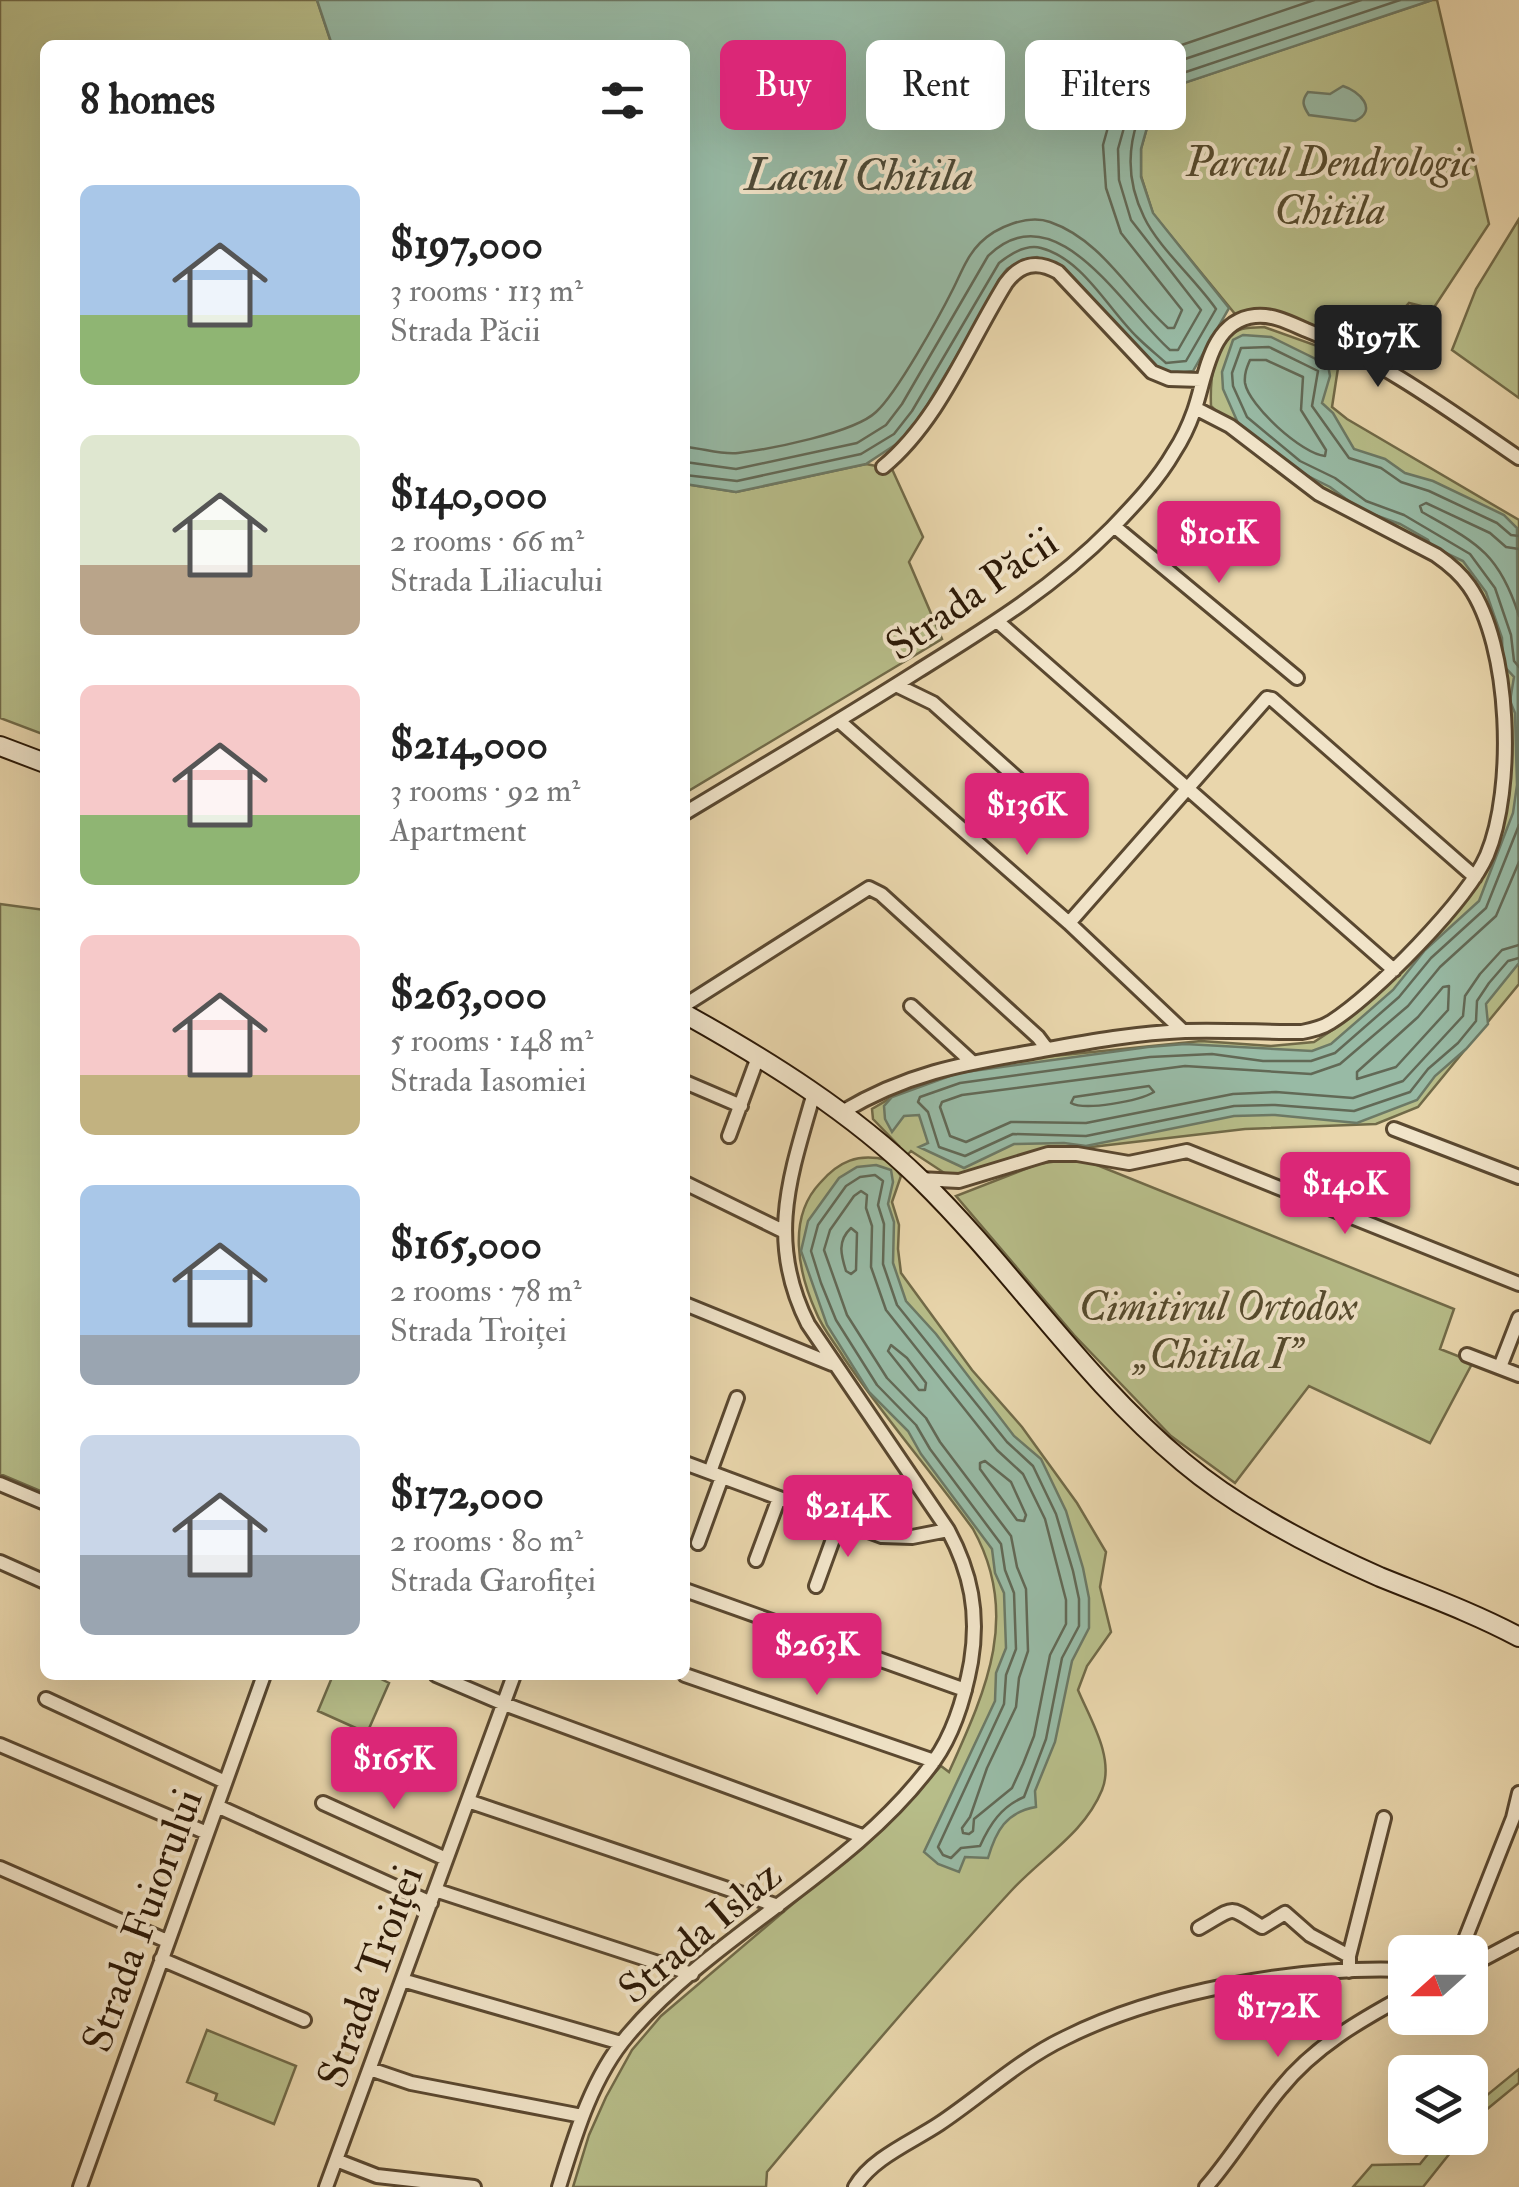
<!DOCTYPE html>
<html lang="en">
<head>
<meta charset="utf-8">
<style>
  body { margin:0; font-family:"IM FELL Double Pica",serif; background:#f2f2f2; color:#222; height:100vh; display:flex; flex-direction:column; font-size:38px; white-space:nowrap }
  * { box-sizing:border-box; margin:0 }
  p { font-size:32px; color:#767676 }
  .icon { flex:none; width:55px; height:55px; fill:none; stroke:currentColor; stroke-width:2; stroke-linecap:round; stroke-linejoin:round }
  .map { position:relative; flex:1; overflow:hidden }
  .side { position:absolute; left:40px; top:40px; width:650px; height:1640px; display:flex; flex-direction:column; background:#fff; border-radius:15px; box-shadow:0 10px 40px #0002 }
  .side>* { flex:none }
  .top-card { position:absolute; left:720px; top:40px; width:648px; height:90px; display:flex; gap:20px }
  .needle { width:65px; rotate:249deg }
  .fabs { position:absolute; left:1388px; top:1935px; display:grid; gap:20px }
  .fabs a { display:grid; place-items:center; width:100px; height:100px; border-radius:15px; background:#fff; box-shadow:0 10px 40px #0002; font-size:50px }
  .price { position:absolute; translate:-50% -85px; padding:0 22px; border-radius:10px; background:#db2777; color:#fff; font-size:32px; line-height:65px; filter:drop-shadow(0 2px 5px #0008) }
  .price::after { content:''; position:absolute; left:50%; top:60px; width:30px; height:22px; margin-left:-15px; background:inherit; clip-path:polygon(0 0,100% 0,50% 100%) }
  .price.on { background:#222; color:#fff }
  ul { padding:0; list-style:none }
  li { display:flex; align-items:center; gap:30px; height:250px; padding:0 40px }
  li span { display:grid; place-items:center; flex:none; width:280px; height:200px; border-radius:15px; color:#555 }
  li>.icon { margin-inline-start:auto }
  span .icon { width:120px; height:120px; fill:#fffc; stroke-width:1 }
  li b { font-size:42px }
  h2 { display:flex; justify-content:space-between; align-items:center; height:120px; padding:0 40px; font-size:42px }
  .chip { padding:0 35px; border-radius:15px; background:#fff; box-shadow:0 10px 40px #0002; font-size:35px; line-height:90px }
  .chip.on { background:#db2777; color:#fff }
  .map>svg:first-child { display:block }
</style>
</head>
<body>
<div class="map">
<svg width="1519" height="2187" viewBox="0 0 1519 2187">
  <rect width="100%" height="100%" fill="#e9d6ac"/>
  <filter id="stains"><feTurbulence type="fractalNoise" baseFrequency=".002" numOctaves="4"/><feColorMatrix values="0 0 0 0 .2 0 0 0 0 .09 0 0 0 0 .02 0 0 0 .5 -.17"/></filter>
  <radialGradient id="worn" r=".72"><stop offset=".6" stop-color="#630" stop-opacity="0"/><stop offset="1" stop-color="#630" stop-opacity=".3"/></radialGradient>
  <path fill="#b7bd89" stroke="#716a48" stroke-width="2.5" d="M0 0H317L332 45H45V735L0 718Z
    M1432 0H1437L1489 224 1433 309 1409 303 1363 355 1278 319 1240 320 1153 214 1141 176V149L1152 110 1174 86Z
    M1519 219V398L1452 350 1476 289Z
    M1264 327 1323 348 1342 362 1338 368 1332 407 1347 419 1519 520V984L1418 1107 1376 1124 1245 1129 1083 1148 952 1178 911 1151 895 1168 901 1176 892 1202 899 1225 898 1249 901 1273 972 1370 1022 1427 1077 1503 1106 1552 1100 1587 1111 1632 1087 1666 1078 1690C1090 1719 1115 1758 1102 1790 1084 1834 1042 1857 1011 1891 927 1982 847 2076 767 2172L766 2187H573L589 2135 606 2097 632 2050 661 2016 896 1816 941 1766 949 1772C986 1690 1021 1615 973 1529 931 1471 884 1417 844 1358 835 1343 822 1328 816 1312 798 1272 787 1218 820 1183 839 1161 858 1153 887 1160L899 1146 873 1119 872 1109 918 1082 974 1068 1043 1057 1201 1041 1271 1046 1314 1042 1337 1027 1387 983 1468 896 1503 818 1502 716 1491 641 1462 576 1307 485 1234 429 1211 406C1210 382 1212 341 1239 330 1246 327 1257 328 1264 327Z
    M866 464 892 469 923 537 909 562 942 639 685 793V484L736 492Z
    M0 904 45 910V1493L0 1474Z
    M1065 1160 1087 1161 1454 1309 1440 1349 1473 1362 1430 1443 1309 1386 1235 1483 1171 1436 1074 1335 956 1196 1038 1164Z
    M333 1675H373L389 1683 367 1733 318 1711Z
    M207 2030 296 2066 274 2124 215 2100 217 2094 187 2082Z
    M1519 2069V2083L1480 2115 1470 2127V2109Z
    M1441 2138H1462L1423 2187H1353L1372 2165 1420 2164Z"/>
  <path fill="#98baa5" stroke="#6c7965" stroke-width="2.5" d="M317 0H1432L1175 86 1152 110 1141 149V177L1153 213 1229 308 1193 371 1164 375 1129 344 1057 266 1037 257 1022 260 1007 269 998 281 986 307 920 417 901 441 866 464 736 492 685 484V45H332Z
    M1343 86C1359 91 1379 110 1355 121L1309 115C1303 106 1301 101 1308 92L1330 94Z
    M1243 335 1271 337 1328 365 1330 376 1322 403 1333 413 1354 449 1385 459 1405 473 1433 481 1504 515 1517 528 1519 963 1486 1004 1488 1024 1466 1049 1435 1076 1417 1100 1357 1123 1275 1115 1234 1116 1086 1146 1064 1143 1014 1144 964 1168 919 1147 928 1143 919 1115 904 1116 892 1132 885 1119 884 1106 892 1097 958 1073 1148 1047 1185 1044 1312 1051 1331 1044 1393 990 1425 950 1479 901 1513 813 1517 785 1515 713 1510 701 1514 677 1503 665 1502 638 1486 592 1463 561 1431 546 1428 540 1400 524 1361 510 1330 487 1294 469 1238 423 1223 389 1222 372 1233 340Z
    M876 1165 891 1170 893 1182 888 1204 894 1222 893 1263 906 1301 936 1334 1014 1436 1041 1459 1066 1511 1083 1568 1089 1598V1628L1072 1661 1055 1742 1035 1791 1036 1807C1006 1812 996 1831 988 1858L965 1857 959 1872 938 1864 924 1852 995 1701 996 1673 1006 1648 1004 1593 995 1573 992 1549 921 1454 908 1431 869 1392 827 1325 801 1251 808 1221 839 1178 857 1167Z"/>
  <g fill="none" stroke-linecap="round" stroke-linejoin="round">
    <path stroke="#626956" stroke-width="2.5" d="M1250 360H1266L1303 377 1301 410 1326 450 1325 456C1302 454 1249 406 1245 383 1244 374 1247 367 1250 360Z
      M685 447C702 448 721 455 738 453 770 449 854 433 876 412 897 393 939 317 953 289 961 273 967 256 980 243 996 227 1028 214 1050 222 1102 240 1129 293 1168 328H1174L1182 310 1121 233 1106 188 1103 145 1117 95 1158 53 1314 0
      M685 462 736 469 857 443 886 425 902 404 988 256C1056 189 1124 310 1170 350H1178L1201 310 1131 220 1119 180 1118 149 1132 99 1167 65 1361 0
      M685 475 737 481 861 454 894 434 912 411 999 263C1009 255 1026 244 1041 248 1083 259 1108 309 1137 337 1146 346 1156 354 1166 363L1186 361 1216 309C1196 280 1158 247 1144 217 1120 168 1128 110 1171 77L1400 0
      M1519 536 1511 535 1497 523 1429 491 1401 482 1381 468 1349 458 1312 406 1318 371 1269 347 1241 348 1232 373 1233 386 1247 417 1300 461 1335 478 1366 501 1404 515 1470 554 1495 588 1511 635 1514 661 1519 667
      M1519 549 1506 547 1490 533 1426 503 1420 506 1422 512C1475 542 1499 552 1519 616
      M1519 825 1486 908 1431 958 1399 997 1335 1053 1311 1061H1263L1212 1054 1150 1057 960 1083 920 1097 918 1102 928 1112 939 1147 965 1156 1013 1134 1086 1136 1234 1106 1275 1105 1354 1111 1410 1092 1428 1069 1458 1043 1476 1021 1477 1001 1489 983 1508 961 1519 958
      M1519 862 1496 916 1440 967 1408 1006 1340 1064 1311 1074 1185 1066 962 1095 942 1102 940 1107 950 1136 966 1142 1011 1122 1086 1123 1233 1094 1276 1092 1353 1098 1403 1081 1463 1016 1465 996 1480 974 1502 950 1519 945
      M1449 986 1448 1010 1396 1067 1357 1079V1072L1418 1017 1443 987Z
      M1149 1086 1154 1092C1139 1101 1085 1111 1071 1103L1074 1097Z
      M875 1175 883 1181 878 1205 884 1224 883 1264 897 1305 1007 1442 1033 1466 1056 1514 1073 1571 1079 1599V1626L1062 1658 1046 1739 1024 1797C1001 1807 990 1824 980 1846L961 1848 951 1858 943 1855 938 1847 1004 1704 1006 1675 1016 1649 1014 1593 1005 1570 1001 1544 930 1449 916 1425 877 1385 836 1320 821 1283 811 1251 818 1225 846 1186 860 1177Z
      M861 1191 867 1195 866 1208 872 1226 871 1267 886 1310 997 1450 1023 1474 1045 1519 1066 1600V1624L1050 1655 1034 1736 1023 1764 1012 1788 974 1819 973 1831 969 1834 963 1833 962 1828 970 1817 987 1768 1016 1707 1019 1678 1028 1651 1026 1589 1017 1567 1011 1536 940 1442 926 1418 887 1378 847 1315 824 1250 830 1230 854 1196Z
      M851 1228 857 1233 856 1270 851 1274 846 1271C841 1255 837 1241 851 1228Z
      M891 1345 907 1358 926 1383 925 1390H919L888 1351Z
      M985 1461 1011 1482 1026 1515 1024 1521 1017 1520 980 1469V1463Z"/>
    <defs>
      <path id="street" d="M883 467C939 421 968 344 1006 283 1020 264 1037 260 1058 272L1152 372 1169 379 1201 380
        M1114 526 1297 678
        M997 621 1394 970
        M896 685 933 703 1038 797
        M839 721 1069 923 1183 1031
        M685 813C763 766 841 720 918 671 987 628 1054 587 1112 528 1134 505 1158 480 1174 452 1182 440 1189 425 1194 411 1206 378 1209 321 1255 316 1273 314 1290 323 1306 330 1383 361 1450 411 1519 458
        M1069 923 1267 698 1272 699 1475 877
        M685 1005 869 888 881 894 1038 1037 1047 1049
        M911 1006 972 1062
        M685 1082 741 1106
        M842 1112C906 1074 960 1064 1032 1052 1082 1043 1134 1033 1185 1031 1224 1030 1263 1032 1302 1032 1312 1030 1322 1028 1331 1022 1374 995 1467 901 1487 855 1515 789 1511 646 1469 586 1460 573 1449 564 1436 555L1319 494 1230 426 1195 408
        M1394 1129 1519 1177
        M729 1136 758 1057
        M919 1179 959 1181 1048 1154H1077L1129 1163 1187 1151 1519 1284
        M685 1183 783 1231
        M685 1304 832 1364
        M1467 1355 1519 1375
        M1500 1367 1519 1318
        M685 1463 882 1536 912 1537 948 1530
        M710 1472 737 1398
        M0 1484 45 1503
        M698 1543 722 1477
        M756 1560 779 1498
        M0 1562 45 1582
        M816 1586 840 1520
        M685 1590 965 1690
        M436 1675 504 1704 862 1836
        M685 1675 934 1761
        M46 1699 225 1782
        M0 1745 207 1833
        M468 1801 778 1906
        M323 1803 446 1859
        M217 1806 431 1903
        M0 1868 167 1941
        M435 1890 692 1974
        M1199 1928C1238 1906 1226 1905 1262 1927L1285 1913 1310 1935 1349 1956V1971
        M1460 1952 1513 1818 1519 1793
        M1349 1956 1384 1818
        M161 1959 304 2020
        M1470 1966 1519 1940
        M402 1980 621 2043
        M370 2069 411 2083 582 2116
        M336 2160 377 2176 474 2187
        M80 2187 264 1675
        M326 2187 514 1675
        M559 2187C575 2135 592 2077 628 2035 715 1932 854 1872 934 1761 954 1733 965 1695 971 1662 979 1613 971 1573 948 1530L808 1324C766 1241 790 1176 814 1093
        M855 2187C872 2158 912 2142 939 2124 981 2096 1019 2060 1065 2038 1158 1991 1301 1966 1405 1970
        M1206 2187C1233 2156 1254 2120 1281 2088 1314 2047 1359 2021 1405 1996"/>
      <path id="secondary" d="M0 746 45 763
        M685 1014C769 1061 851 1112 920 1179 1013 1270 1083 1379 1183 1462 1240 1510 1312 1547 1380 1577 1427 1596 1474 1613 1519 1637"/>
    </defs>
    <use href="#street" stroke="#5a4830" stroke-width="18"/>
    <use href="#secondary" stroke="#2b1806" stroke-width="22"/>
    <use href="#street" stroke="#f1e4c9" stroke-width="12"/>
    <use href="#secondary" stroke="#f1e4c9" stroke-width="18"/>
  </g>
  <g text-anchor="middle" stroke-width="8" stroke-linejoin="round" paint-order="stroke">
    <g font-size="42" font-style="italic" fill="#554a2d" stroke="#f1e4c9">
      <text x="1330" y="176">Parcul Dendrologic<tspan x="1330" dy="48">Chitila</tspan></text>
      <text x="1218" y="1320">Cimitirul Ortodox<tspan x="1218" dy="48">„Chitila I”</tspan></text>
    </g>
    <g font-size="42" fill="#2b1806" stroke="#f1e4c9">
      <text transform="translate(971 593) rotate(-35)" y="15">Strada Păcii</text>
      <text transform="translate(141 1920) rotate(-70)" y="15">Strada Fuiorului</text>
      <text transform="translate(699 1931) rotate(-40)" y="15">Strada Islaz</text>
      <text transform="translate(369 1976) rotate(-70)" y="15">Strada Troiței</text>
    </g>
    <g font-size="45" font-style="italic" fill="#4c4936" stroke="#f1e4c9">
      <text x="859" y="190">Lacul Chitila</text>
    </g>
  </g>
  <rect width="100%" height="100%" filter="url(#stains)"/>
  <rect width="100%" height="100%" fill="url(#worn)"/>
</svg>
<div class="fabs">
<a><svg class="needle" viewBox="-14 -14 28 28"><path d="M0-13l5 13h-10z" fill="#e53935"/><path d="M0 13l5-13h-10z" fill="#767676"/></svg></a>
<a><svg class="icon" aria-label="layers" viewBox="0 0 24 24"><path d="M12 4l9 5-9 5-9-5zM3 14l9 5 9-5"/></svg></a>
</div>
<b class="price on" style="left:1378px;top:390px">$197K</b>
<b class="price" style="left:1219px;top:586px">$101K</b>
<b class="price" style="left:1027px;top:858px">$136K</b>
<b class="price" style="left:1345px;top:1237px">$140K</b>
<b class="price" style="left:848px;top:1560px">$214K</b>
<b class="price" style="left:817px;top:1698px">$263K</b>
<b class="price" style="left:394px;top:1812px">$165K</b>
<b class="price" style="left:1278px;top:2060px">$172K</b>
<div class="top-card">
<a class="chip on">Buy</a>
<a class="chip">Rent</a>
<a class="chip">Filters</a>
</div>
<section class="side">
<h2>8 homes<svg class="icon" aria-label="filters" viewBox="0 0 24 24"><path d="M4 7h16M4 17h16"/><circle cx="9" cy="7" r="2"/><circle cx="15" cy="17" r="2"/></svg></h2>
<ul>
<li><span style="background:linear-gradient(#a9c7e8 65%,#8fb573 0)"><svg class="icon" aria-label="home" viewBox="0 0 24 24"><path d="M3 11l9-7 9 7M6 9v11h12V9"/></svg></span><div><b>$197,000</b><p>3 rooms · 113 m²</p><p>Strada Păcii</p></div></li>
<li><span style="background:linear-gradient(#dfe7d0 65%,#b9a48a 0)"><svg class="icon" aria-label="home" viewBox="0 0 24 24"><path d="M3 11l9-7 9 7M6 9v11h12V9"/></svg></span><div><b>$140,000</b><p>2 rooms · 66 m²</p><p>Strada Liliacului</p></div></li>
<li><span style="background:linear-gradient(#f6c9c9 65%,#8fb573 0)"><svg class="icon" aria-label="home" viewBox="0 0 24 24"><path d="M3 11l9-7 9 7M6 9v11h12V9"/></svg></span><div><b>$214,000</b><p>3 rooms · 92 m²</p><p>Apartment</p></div></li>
<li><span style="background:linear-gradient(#f6c9c9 70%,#c2b280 0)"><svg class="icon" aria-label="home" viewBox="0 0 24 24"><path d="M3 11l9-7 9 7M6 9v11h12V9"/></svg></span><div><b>$263,000</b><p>5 rooms · 148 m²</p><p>Strada Iasomiei</p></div></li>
<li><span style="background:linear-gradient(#a9c7e8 75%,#9aa5b1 0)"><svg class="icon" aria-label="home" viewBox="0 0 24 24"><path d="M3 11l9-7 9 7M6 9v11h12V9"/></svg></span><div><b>$165,000</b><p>2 rooms · 78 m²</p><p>Strada Troiței</p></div></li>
<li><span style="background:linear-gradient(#c9d6e8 60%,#9aa5b1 0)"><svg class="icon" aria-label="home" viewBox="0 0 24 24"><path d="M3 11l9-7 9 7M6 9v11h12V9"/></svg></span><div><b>$172,000</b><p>2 rooms · 80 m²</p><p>Strada Garofiței</p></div></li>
</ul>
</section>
</div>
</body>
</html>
